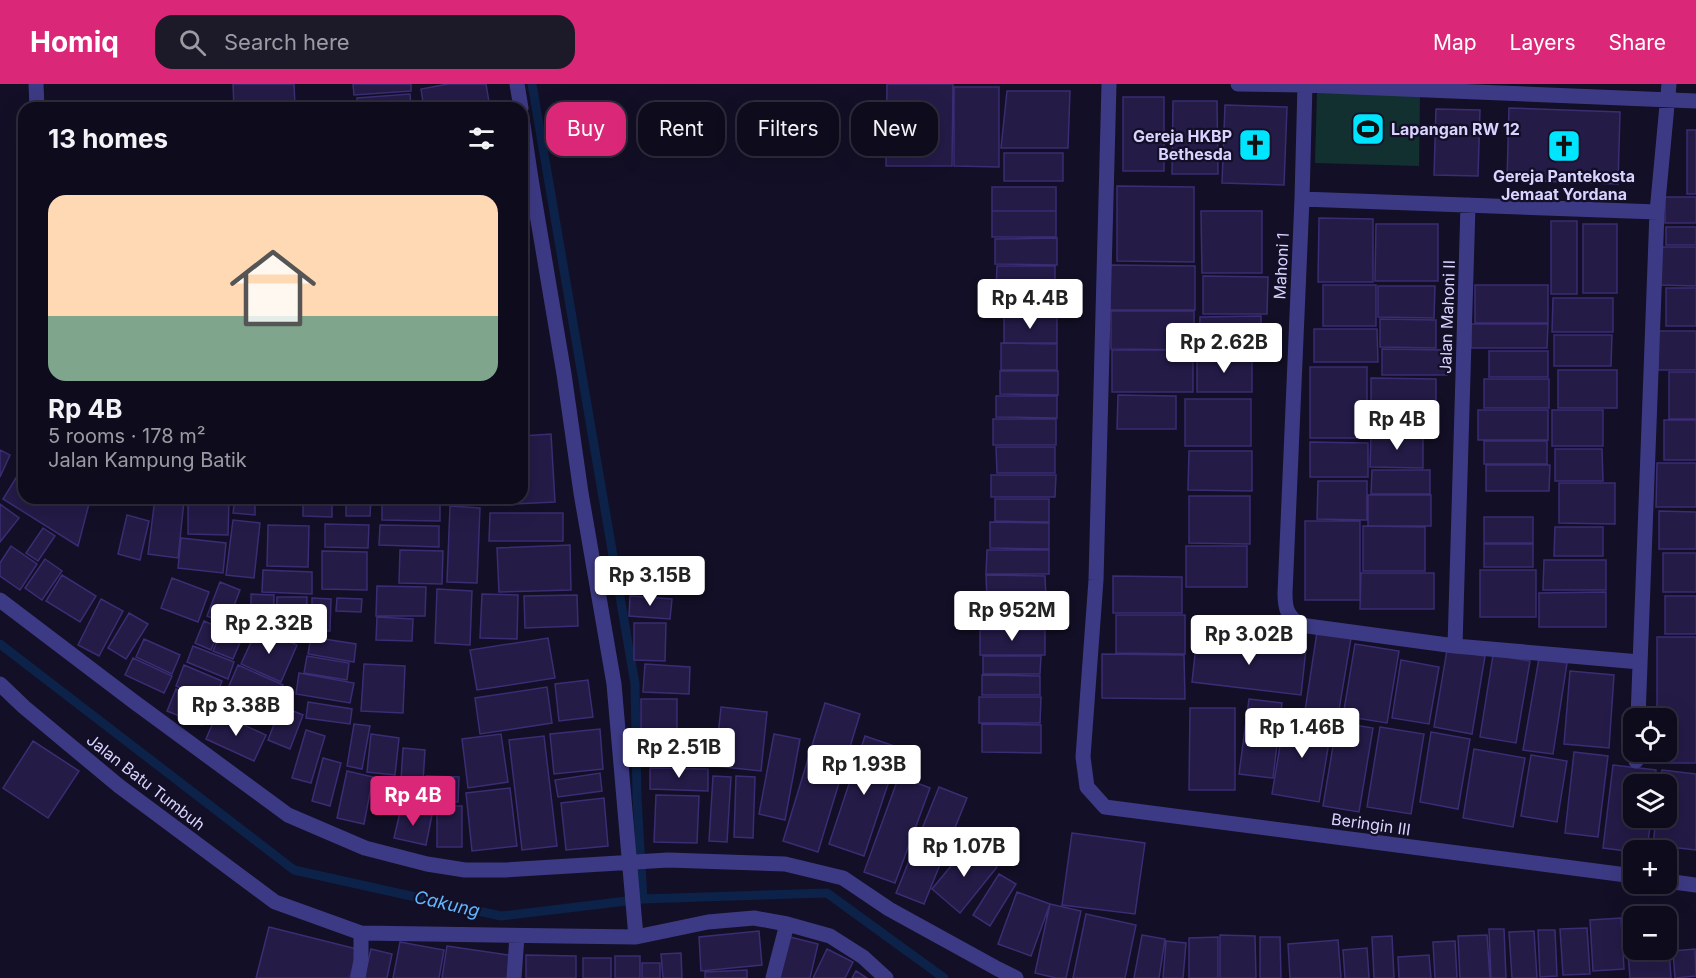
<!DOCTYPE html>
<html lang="en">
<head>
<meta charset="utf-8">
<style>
  body { margin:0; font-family:Inter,sans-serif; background:#1c1929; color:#f1f3f6; height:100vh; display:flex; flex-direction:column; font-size:22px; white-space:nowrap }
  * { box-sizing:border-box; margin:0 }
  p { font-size:20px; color:#9b9ba3 }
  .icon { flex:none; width:33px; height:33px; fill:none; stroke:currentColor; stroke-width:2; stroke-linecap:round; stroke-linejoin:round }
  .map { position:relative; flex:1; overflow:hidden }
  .details { position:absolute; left:18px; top:18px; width:510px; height:402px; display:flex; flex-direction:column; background:#0e0b1c; border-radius:18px; box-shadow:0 6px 24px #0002,0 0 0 2px #2e2b3b }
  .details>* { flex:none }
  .hud { position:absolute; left:546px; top:18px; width:570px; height:54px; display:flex; gap:12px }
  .controls { position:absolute; left:1623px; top:624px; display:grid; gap:12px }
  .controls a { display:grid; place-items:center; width:54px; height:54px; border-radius:12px; background:#0e0b1c; box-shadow:0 6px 24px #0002,0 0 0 2px #2e2b3b; font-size:30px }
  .price { position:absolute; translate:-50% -51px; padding:0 14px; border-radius:6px; background:#fff; color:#222; font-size:20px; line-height:39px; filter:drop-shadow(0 2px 3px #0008) }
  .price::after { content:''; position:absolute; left:50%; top:36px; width:18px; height:14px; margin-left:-9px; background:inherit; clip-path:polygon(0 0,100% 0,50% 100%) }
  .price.selected { background:#db2777; color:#fff }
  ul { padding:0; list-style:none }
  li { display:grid; align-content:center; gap:12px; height:318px; padding:0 30px }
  li span { display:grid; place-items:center; height:186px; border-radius:18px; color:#555 }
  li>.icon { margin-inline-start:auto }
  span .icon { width:108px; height:108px; fill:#fffc; stroke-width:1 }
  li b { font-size:26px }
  h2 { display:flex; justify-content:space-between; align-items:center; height:72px; padding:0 30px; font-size:26px }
  .pill { padding:0 21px; border-radius:18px; background:#0e0b1c; box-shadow:0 6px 24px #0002,0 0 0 2px #2e2b3b; font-size:21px; line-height:54px }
  .pill.selected { background:#db2777; color:#fff }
  header { display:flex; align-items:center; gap:36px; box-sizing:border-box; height:84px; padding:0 30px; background:#db2777; color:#fff }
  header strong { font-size:28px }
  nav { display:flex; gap:33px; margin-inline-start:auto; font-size:21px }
  .search { width:420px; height:54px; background:#1c1929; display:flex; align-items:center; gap:15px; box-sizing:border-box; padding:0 21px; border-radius:18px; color:#9b9ba3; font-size:22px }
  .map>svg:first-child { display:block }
</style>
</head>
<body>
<header>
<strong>Homiq</strong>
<div class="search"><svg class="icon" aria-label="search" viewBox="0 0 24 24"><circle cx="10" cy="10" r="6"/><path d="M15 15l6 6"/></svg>Search here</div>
<nav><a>Map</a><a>Layers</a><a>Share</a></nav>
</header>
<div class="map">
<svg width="1696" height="894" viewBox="0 0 1696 894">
  <rect width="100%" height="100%" fill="#130f26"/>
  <path fill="#12302f" d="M1317 8 1420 11 1419 82 1315 79Z"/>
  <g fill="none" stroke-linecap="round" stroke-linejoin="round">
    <path stroke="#0c2248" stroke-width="9" d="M532 0 635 600 637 714 643 815
      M0 560 294 786 501 832 643 815 827 809 944 894"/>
  </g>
  <path fill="#241b47" stroke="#3b2d73" stroke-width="1.5" d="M233 0H294L295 22 234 24Z
    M353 0H411V7L354 11Z
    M448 0H486L490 24H424L421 5Z
    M887 0H953L952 82H886Z
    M954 3H999V83L954 82Z
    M1007 7H1070L1068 64H1001Z
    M410 10 411 24H357V14Z
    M1123 13H1164V87H1123Z
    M343 17V24H296V21Z
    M1173 17H1217L1218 90H1172Z
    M1225 21 1287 23 1284 101 1222 99Z
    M1509 24 1620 28 1618 100 1507 96Z
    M1436 25 1480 26 1478 92 1434 91Z
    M1687 46H1696V110H1687Z
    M1004 69H1063V97H1004Z
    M1117 102 1194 103V178L1117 177Z
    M992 103H1056V127H992Z
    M1665 113H1696V139H1665Z
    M992 127H1056V153H992Z
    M1201 127H1262V189H1202Z
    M1319 134 1373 135V198H1318Z
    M1551 137H1577V210H1551Z
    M1376 140H1438V197H1375Z
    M1583 140H1617V209H1583Z
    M1666 143H1696V161H1666Z
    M1057 154V181L995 180V155Z
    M1660 163H1696V202L1660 201Z
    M1110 181 1195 182V226H1110Z
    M997 182H1055V206L996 205Z
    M1203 192 1268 193 1267 230H1203Z
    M1323 201H1376V242H1323Z
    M1475 201H1548V239H1475Z
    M1378 202H1435L1434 234 1378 233Z
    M1666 204H1696V242H1666Z
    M1003 208H1057V231H1003Z
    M1553 214H1613V248H1552Z
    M1111 227H1194V266L1111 265Z
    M1004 232 1057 233V259H1004Z
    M1261 232V271H1199L1200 233Z
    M1380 235 1436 236V264L1380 263Z
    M1471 240H1548L1547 264H1471Z
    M1314 245H1377L1378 278H1314Z
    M1658 247H1696V286H1658Z
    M1554 251H1612L1611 282H1554Z
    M1001 259 1057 260V286H1001Z
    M1382 265 1447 266V291H1382Z
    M1112 266H1193V308H1112Z
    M1489 267H1548V293H1489Z
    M1197 273H1252V308H1197Z
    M1310 283H1367V354H1310Z
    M1558 286H1617V324H1558Z
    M1000 287H1058V311L1000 310Z
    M1669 288H1696V335H1669Z
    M1371 294 1436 295V331H1371Z
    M1484 295H1549V324H1484Z
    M1118 311 1176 312V345H1117Z
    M996 312H1057V334L996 333Z
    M1185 315H1251V362H1185Z
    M1478 326H1548V356H1478Z
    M1552 326H1603V362H1552Z
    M993 335H1056V361H993Z
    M1664 336H1696V376H1664Z
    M551 350 555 418 514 420 513 414H522V352Z
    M1371 350H1423V384L1370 383Z
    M1484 357H1547V380H1484Z
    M1310 358 1368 359V393H1310Z
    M996 363H1055V389H997Z
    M1555 365H1602L1603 397H1555Z
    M0 366 10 371 0 393Z
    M1189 367H1252V407L1188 406Z
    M1657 379H1696V423H1656Z
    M24 381V414H87L90 416 78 462 3 415Z
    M1486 381H1550L1549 407H1486Z
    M1372 386H1430V410H1371Z
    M991 391H1056L1055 413H991Z
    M1318 397H1367V436L1317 435Z
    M1559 399H1615V440L1559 439Z
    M1368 411H1431V442H1368Z
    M1189 412H1250V460L1189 459Z
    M155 414 184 417 178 474 148 470Z
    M235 414H255V431L233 429Z
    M261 414H299V419L261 418Z
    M303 414H332V433L303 432Z
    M346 414H371L370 432H346Z
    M382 414H440V437L382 436Z
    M466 414H503V417L466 418Z
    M188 415 229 416 228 451 188 450Z
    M995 415H1049V438L995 437Z
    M0 420 19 434 0 458Z
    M450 422 480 424 477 499 447 498Z
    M1659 427 1696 428V465H1659Z
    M490 429H563V457H489Z
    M127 431 149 437 140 476 118 470Z
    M1484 433H1533V459H1484Z
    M233 436 260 439 254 494 226 491Z
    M1305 437H1360V516H1305Z
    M990 438 1049 439V465L990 464Z
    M325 440 369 441 368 464 325 463Z
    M268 441 309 442 308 483 267 482Z
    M380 441 439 442V463L379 461Z
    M1363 442 1425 443V487H1363Z
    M1555 443H1603V472H1554Z
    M43 444 55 452 38 477 26 469Z
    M181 454 226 459 223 489 178 484Z
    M1484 460H1533V483H1484Z
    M570 461 571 506 499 508 497 464Z
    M11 462 37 480 20 506 0 492V479Z
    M1186 462H1247V503H1186Z
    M400 466 443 467 442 500 399 499Z
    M987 466H1049V490H986Z
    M322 467 367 468V506L322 505Z
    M1663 469H1696V508H1663Z
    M45 475 62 487 42 516 25 504Z
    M1544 476H1606V506H1543Z
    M263 486 312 488V510L262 508Z
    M1480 486H1536V533H1480Z
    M1361 489H1434V525H1360Z
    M62 491 96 512 80 538 46 517Z
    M986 491 1045 492 1046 516H987Z
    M1113 492 1182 493V529H1113Z
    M172 494 209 508 198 538 161 524Z
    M220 498 240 506 227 540 207 532Z
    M377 502 426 503 425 532H376Z
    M437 505 472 507 470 561 435 559Z
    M1606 508V543H1539V509Z
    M251 510 274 511 273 541 251 540Z
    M482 510 518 511 517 555 480 554Z
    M577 511 578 542 525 544 524 512Z
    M630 512 672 515 670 535 629 532Z
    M1665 512H1696V550H1665Z
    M277 513H307L306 546 276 545Z
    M312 514 331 515 330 547H312Z
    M337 514 362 515 361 528 336 527Z
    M101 515 123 527 99 572 78 561Z
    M990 517H1047V545H990Z
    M129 529 148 540 126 575 108 564Z
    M1116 531H1185V570L1116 569Z
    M377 533 413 535 412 557 376 556Z
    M204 537 220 544 211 566 195 559Z
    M634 539H666L665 577 634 576Z
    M224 541 244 549 233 575 213 567Z
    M258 543 297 561 281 598 241 580Z
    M980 546H1045V571H980Z
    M1317 548 1351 554 1338 632 1305 627Z
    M1197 552 1306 565 1301 611 1192 598Z
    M311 553 356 560 354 578 308 570Z
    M1657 553H1696V679H1657V668H1666V634H1657Z
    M548 554 555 594 477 606 470 566Z
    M144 555 180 571 172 590 136 573Z
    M1355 560 1399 567 1387 639 1343 632Z
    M193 562 234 578 228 595 187 578Z
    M1447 566 1485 572 1472 650 1434 643Z
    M1102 570 1184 571 1185 615 1102 614Z
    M1493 571 1530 577 1516 659 1480 653Z
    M307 572 349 579 347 596 304 589Z
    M983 572H1041L1040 590H983Z
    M133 574 172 592 164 609 125 591Z
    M1539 574 1567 579 1553 670 1523 666Z
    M1401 576 1439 583 1429 640 1392 634Z
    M364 580 405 582 403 629 361 627Z
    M645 580 690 583 689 610 643 608Z
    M184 581 222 597 214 617 176 602Z
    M238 581 283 601 266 640 221 620Z
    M1570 587 1614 591 1609 664 1564 660Z
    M299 589 354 599 350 619 296 610Z
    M982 591 1040 592V611H982Z
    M588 596 593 633 559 637 555 600Z
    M547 603 552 639 480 650 475 614Z
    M176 605 211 620 202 641 167 627Z
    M979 613H1041L1040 639H979Z
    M641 615H677V646H641Z
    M1249 615 1282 619 1273 694 1239 690Z
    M308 618 352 625 350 640 306 634Z
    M825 619 860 630 818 768 783 757Z
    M281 622 303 631 290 665 268 656Z
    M721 623 767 628 761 687 715 682Z
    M1190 624H1235V706H1189Z
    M217 629 266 651 254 677 206 655Z
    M1285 632 1332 640 1319 718 1272 710Z
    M1337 638 1373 644 1359 728 1323 722Z
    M354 640 370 642 362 685 347 682Z
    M982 640 1041 641V669L982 668Z
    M1380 643 1424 650 1411 730 1367 723Z
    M600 645 603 685 554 690 550 650Z
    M306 646 325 652 311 699 292 694Z
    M1431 648 1470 655 1458 725 1420 718Z
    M371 650 399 654 395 691 367 688Z
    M501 650 508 698 468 704 462 655Z
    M774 650 800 655 785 736 759 730Z
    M544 652 557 762 522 766 509 656Z
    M865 652 900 664 864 772 829 760Z
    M33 657 79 687 48 734 3 704Z
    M646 660H707V680L645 679Z
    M403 664 425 666 422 713 400 712Z
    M1474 665 1525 674 1513 743 1463 734Z
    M1574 668 1608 672 1598 753 1565 749Z
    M1531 671 1567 677 1557 738 1521 732Z
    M323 674 341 679 330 722 312 717Z
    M1613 681 1656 686 1655 700H1634V734H1651L1647 766H1634V768L1603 764Z
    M650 684 708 685V707L650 705Z
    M1662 686 1696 690V766L1653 761 1656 734H1666V700H1660Z
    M347 687 373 693 364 740 337 734Z
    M600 689 602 707 558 713 555 696Z
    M426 692 459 693 458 718 426 717Z
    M713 692 731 693 727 758 709 757Z
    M736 692 755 693 753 754 734 753Z
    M899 692 930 704 895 799 864 788Z
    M939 703 967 714 924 820 896 809Z
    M510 704 517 762 472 767 466 709Z
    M656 711 699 712 697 759 654 758Z
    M604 714 608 762 566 766 561 719Z
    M437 722H462V763H437Z
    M401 724 432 731 426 761 394 754Z
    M1072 749 1145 759 1135 830 1062 821Z
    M969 760 997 783 960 829 932 805Z
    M999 790 1016 800 990 842 973 831Z
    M1017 808 1050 820 1031 872 998 860Z
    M1050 820 1081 827 1066 894H1056L1035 889Z
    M1086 830 1136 841 1125 894H1073Z
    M1621 834 1624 885 1593 887 1590 836Z
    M1666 841H1675V862H1666Z
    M269 843 357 865 350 894H256Z
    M1627 843H1634V864H1629Z
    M1587 844 1590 890 1563 891 1560 845Z
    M1489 845H1504L1506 894H1491Z
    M1538 846H1555L1557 892 1540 893Z
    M759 847 762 881 701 887 699 853Z
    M1534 847 1537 894H1512L1509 848Z
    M1142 851 1165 855 1159 894H1134Z
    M1220 851 1255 852 1256 894H1220Z
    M1487 851 1490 894H1460L1458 852Z
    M786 852 818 860 810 894H777Z
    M1392 852 1394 894H1374L1372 853Z
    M1218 853V894H1189V854Z
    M1260 853H1280L1281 894H1260Z
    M1338 856 1341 894H1290L1288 860Z
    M1166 857 1186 859 1183 894H1163Z
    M1455 857 1457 894H1435L1433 858Z
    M400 858 444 866 439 894H393Z
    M447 862 515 872 512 894H442Z
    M1367 864 1369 894H1345L1343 866Z
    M371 865 392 870 387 894H364Z
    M827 865 853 878 845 894H813Z
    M1695 865 1696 892 1675 894 1673 867Z
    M1669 866 1671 894H1630L1628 869Z
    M681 869 682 894H663L661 870Z
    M526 871 576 872V894H526Z
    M1429 871 1431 894H1399L1398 873Z
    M615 872H640V894H615Z
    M583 874H611V894H583Z
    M642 879H660V894H642Z
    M747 886V894H705V888Z
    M856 887 867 894H852Z"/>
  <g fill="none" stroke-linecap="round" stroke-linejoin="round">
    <path stroke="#3d3a85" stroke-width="15" d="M36 0 37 24"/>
    <path stroke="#3d3a85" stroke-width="15" d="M517 0 521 24
      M1109 0 1096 496 1083 673 1087 703 1105 723 1634 792
      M1238 0 1305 1 1696 17
      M1305 0 1302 115 1285 509C1285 525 1287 531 1300 541L1455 562 1640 578
      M522 34 531 95 564 290 581 409 614 600 636 853
      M1302 115 1657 128
      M0 516 133 617 288 731 365 764 427 780 465 786H505L668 776 785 780 843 794 889 825 998 885 1016 894
      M1455 562 1468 121
      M0 600 24 623 119 702 275 818 361 849 636 853 708 838 754 834 787 840 830 852 863 873 886 894
      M1638 634 1657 128 1669 0
      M1636 677 1637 668
      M1666 797 1696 801
      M358 894 361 877V849
      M514 894 517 852
      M773 894 787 840"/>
  </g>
  <defs>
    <symbol id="stadium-square" viewBox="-11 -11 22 22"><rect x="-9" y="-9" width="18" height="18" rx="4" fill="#00e5ff" stroke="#130f26"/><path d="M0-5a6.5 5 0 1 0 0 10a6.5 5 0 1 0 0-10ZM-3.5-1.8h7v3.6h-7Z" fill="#111"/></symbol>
    <symbol id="church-square" viewBox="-11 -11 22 22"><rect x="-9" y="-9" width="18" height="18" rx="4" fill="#00e5ff" stroke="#130f26"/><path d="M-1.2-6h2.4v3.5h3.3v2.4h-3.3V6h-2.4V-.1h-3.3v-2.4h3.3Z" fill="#111"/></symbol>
  </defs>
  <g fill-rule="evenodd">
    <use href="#stadium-square" x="1349" y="26" width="38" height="38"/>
    <use href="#church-square" x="1236" y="42" width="38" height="38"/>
    <use href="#church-square" x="1545" y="43" width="38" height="38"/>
  </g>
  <g text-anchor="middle" stroke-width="4.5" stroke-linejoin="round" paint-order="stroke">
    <g font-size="16" font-weight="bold" fill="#d9d4ff" stroke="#130f26" text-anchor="start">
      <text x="1391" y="51">Lapangan RW 12</text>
      <text x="1232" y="58" text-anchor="end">Gereja HKBP<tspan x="1232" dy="18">Bethesda</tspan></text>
      <text x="1564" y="98" text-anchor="middle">Gereja Pantekosta<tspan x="1564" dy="18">Jemaat Yordana</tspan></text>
    </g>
    <g font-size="16" fill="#d9d4ff" stroke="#130f26">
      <text transform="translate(1281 182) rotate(-87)" y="6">Mahoni 1</text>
      <text transform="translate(1447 233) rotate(-88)" y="6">Jalan Mahoni II</text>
      <text transform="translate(146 698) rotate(38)" y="6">Jalan Batu Tumbuh</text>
      <text transform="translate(1371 740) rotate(8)" y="6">Beringin III</text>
    </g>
    <g font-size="18" font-style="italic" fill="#62b6ff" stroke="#130f26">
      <text transform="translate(447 820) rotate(13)" y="6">Cakung</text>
    </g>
  </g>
</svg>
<div class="controls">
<a><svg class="icon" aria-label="locate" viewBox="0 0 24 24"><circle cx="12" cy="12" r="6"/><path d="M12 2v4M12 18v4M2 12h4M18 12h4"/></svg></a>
<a><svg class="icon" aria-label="layers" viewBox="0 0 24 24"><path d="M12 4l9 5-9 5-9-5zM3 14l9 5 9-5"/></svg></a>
<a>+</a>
<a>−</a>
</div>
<b class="price" style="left:1030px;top:246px">Rp 4.4B</b>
<b class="price" style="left:1224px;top:290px">Rp 2.62B</b>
<b class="price" style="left:1397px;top:367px">Rp 4B</b>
<b class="price" style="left:650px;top:523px">Rp 3.15B</b>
<b class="price" style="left:1012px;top:558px">Rp 952M</b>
<b class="price" style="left:269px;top:571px">Rp 2.32B</b>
<b class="price" style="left:1249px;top:582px">Rp 3.02B</b>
<b class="price" style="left:236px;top:653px">Rp 3.38B</b>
<b class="price" style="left:1302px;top:675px">Rp 1.46B</b>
<b class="price" style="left:679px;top:695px">Rp 2.51B</b>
<b class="price" style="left:864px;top:712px">Rp 1.93B</b>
<b class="price selected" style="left:413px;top:743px">Rp 4B</b>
<b class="price" style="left:964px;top:794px">Rp 1.07B</b>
<div class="hud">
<a class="pill selected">Buy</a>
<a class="pill">Rent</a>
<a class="pill">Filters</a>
<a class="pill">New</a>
</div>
<section class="details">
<h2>13 homes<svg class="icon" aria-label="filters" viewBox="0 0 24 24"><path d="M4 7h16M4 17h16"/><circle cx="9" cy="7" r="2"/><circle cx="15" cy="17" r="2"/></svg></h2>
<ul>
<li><span style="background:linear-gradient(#ffd9b3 65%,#7fa58c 0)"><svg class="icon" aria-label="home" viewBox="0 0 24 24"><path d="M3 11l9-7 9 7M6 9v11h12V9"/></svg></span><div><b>Rp 4B</b><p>5 rooms · 178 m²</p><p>Jalan Kampung Batik</p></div></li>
</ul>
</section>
</div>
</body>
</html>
